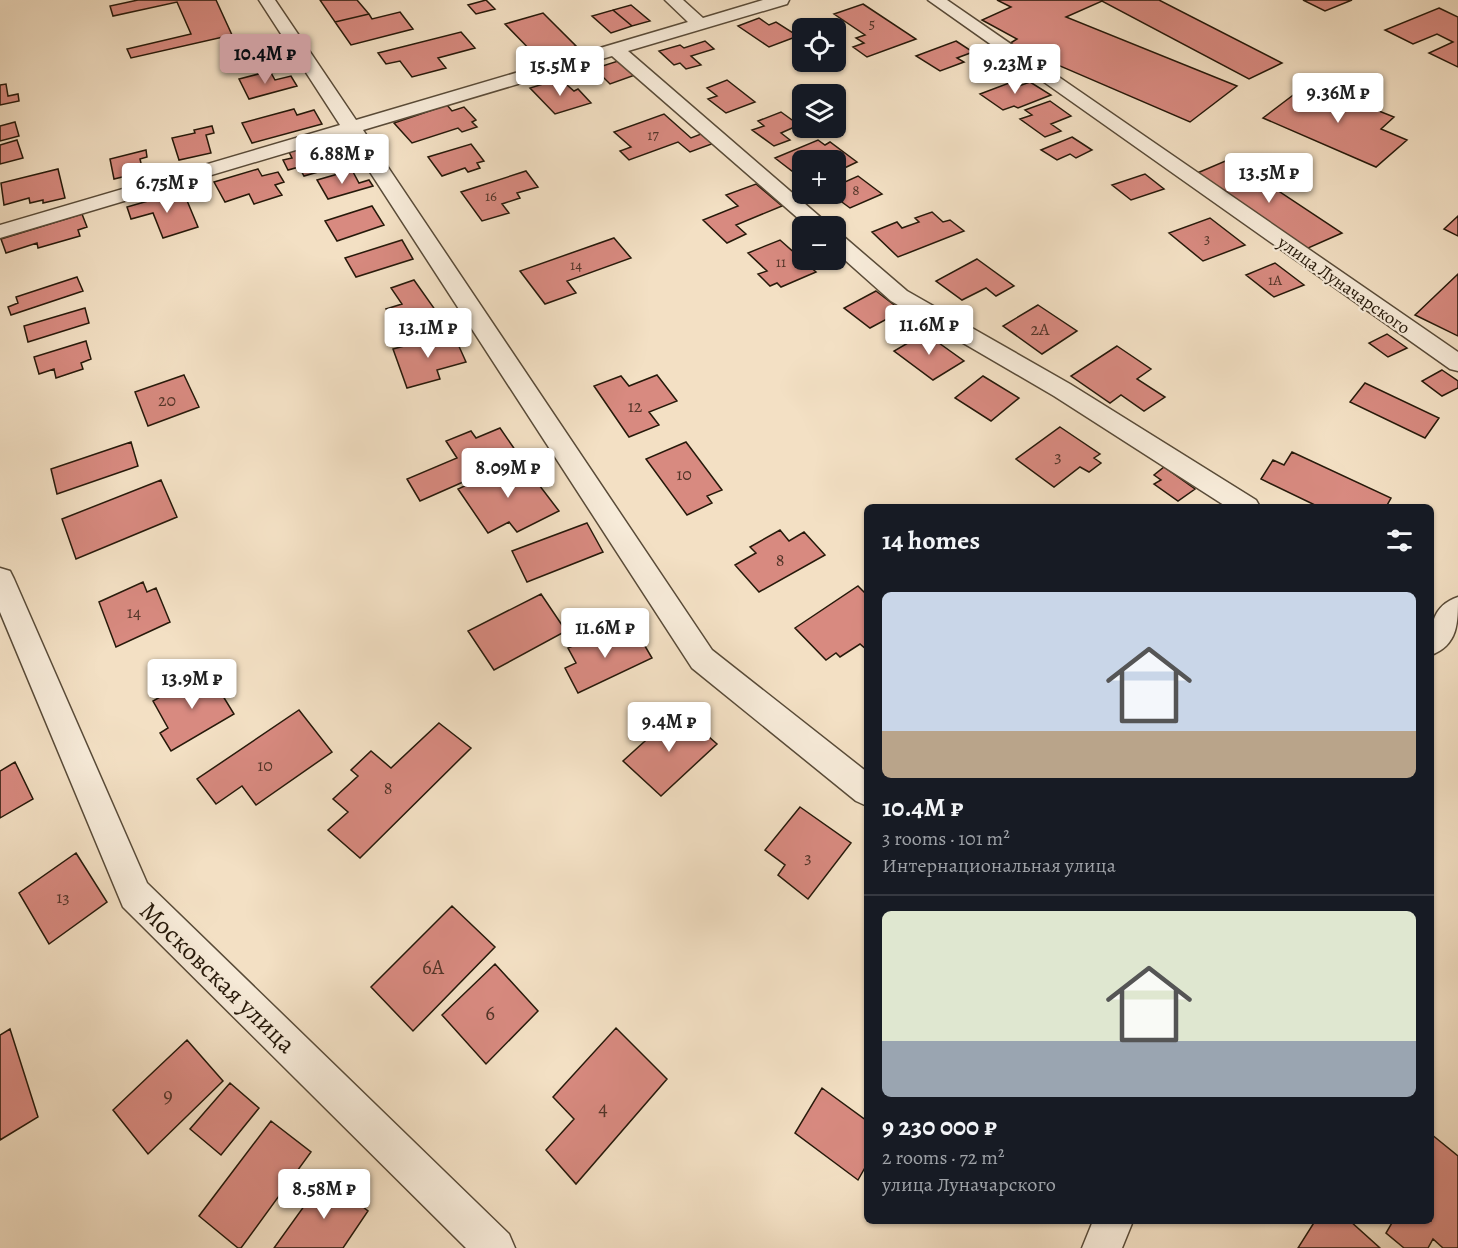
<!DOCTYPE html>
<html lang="en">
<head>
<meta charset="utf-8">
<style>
  body { margin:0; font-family:Alegreya,serif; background:#20242c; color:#f1f3f6; height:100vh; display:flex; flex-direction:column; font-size:22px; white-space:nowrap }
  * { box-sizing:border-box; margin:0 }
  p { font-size:20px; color:#9ea1a6 }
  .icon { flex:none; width:33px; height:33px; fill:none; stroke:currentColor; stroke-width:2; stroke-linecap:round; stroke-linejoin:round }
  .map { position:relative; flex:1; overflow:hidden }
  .panel { position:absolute; left:864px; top:504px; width:570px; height:720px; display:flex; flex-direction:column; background:#171b24; border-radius:9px; box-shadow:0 2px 4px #0004 }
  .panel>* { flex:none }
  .buttons { position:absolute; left:792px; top:18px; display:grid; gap:12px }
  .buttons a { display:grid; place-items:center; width:54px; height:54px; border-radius:9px; background:#171b24; box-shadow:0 2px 4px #0004; font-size:30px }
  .price { position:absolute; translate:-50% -51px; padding:0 14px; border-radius:6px; background:#fff; color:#222; font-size:20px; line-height:39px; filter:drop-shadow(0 2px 3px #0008) }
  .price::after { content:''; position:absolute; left:50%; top:36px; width:18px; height:14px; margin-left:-9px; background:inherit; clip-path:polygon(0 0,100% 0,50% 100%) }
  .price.on { background:#c59692; color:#111 }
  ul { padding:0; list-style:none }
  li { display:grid; align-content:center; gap:12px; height:318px; padding:0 18px }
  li+li { border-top:2px solid #363941 }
  li span { display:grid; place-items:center; height:186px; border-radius:9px; color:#555 }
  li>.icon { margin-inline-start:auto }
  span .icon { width:108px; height:108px; fill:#fffc; stroke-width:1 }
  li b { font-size:26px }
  h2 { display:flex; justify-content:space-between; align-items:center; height:72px; padding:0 18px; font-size:26px }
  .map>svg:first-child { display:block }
</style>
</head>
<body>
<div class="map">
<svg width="1458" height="1248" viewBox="0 0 1458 1248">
  <rect width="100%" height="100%" fill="#f3e0c4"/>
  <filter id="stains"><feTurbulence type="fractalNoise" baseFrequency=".00333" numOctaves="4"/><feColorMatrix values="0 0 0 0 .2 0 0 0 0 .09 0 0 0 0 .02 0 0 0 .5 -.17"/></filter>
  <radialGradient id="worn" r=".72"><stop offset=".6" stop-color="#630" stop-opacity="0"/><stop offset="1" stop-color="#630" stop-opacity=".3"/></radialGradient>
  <path fill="#d88a80" stroke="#26190a" stroke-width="1.5" d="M138 0H216L232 35 131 58 127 49 191 34 177 2 113 16 110 6Z
    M320 0H357L369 14 335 22Z
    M486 0 495 9 476 14 468 5Z
    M997 0H1159L1282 63 1249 79 1102 1 1066 17 1237 86 1190 122 1009 44 1017 39 982 20 1011 7Z
    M1303 0H1352L1325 11Z
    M863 4 916 39 867 57 853 47 864 43 856 38 865 35 834 14Z
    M631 5 650 21 632 26 613 10Z
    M1439 8 1458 17V67L1429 53 1453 42 1437 34 1413 44 1385 30Z
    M613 10 632 26 611 33 592 16Z
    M400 12 413 29 351 45 335 22 369 14 372 19Z
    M543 13 576 46 537 57 505 24Z
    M759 18 769 25 776 22 798 36 769 47 738 26Z
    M461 32 475 48 438 58 446 68 412 77 400 61 386 64 378 53Z
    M275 39 278 45 271 46 278 57 231 70 223 56 242 52 240 48Z
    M705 41 714 49 691 56 701 65 686 69 680 63 674 65 659 51 680 45 684 48Z
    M956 41 973 52 957 58 964 62 940 71 916 56Z
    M618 61 635 75 610 84 602 76 596 78 591 74 597 72 593 69Z
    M270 71 275 80 291 76 297 86 249 99 239 79Z
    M556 80 562 86 567 85 574 91 578 89 591 103 555 114 530 88Z
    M727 80 755 102 726 113 708 99 717 96 707 88Z
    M1030 82 1051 95 1018 108 1014 106 1003 110 980 94 1009 83 1016 87Z
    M1309 83 1394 117 1381 129 1407 140 1376 167 1263 118Z
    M6 84 8 96 18 94 19 101 0 105V85Z
    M1050 101 1071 116 1051 124 1061 131 1045 137 1020 119 1032 115 1025 110Z
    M447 105 452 111 464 107 476 120 472 122 477 127 462 132 458 128 412 143 394 123Z
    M294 109 297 115 314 110 322 124 252 143 242 123Z
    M781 112 799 125 781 133 790 140 774 146 752 130 764 126 758 121Z
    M664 114 691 138 706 132 717 142 690 152 678 142 629 160 620 151 631 147 614 132Z
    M15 122 19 136 0 141V126Z
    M212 126 214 133 206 135 211 153 179 160 172 138 195 133 194 130Z
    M1072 137 1092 150 1076 158 1070 154 1057 160 1041 150Z
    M342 138 356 161 304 176 299 167 288 170 283 160 292 158 289 152Z
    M17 140 23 158 0 164V145Z
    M818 140 825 145 830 142 857 162 836 172V160H802L801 178 775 158Z
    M471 144 484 161 477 163 480 168 468 172 465 168 442 176 428 157Z
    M146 150 147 157 140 159 143 172 114 179 110 159Z
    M1230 159 1342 233 1306 249 1195 174Z
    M58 169 65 198 43 203V200L30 203 29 198 4 205 1 183Z
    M258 169 262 176 278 172 284 182 275 185 282 195 254 204 249 194 225 202 214 182Z
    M352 170 359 183 369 180 373 186 328 199 317 180Z
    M526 171 538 187 517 193 520 198 502 204 509 213 482 221 461 192Z
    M1145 174 1164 189 1131 200 1112 185Z
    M858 176 882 194 850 208 831 194H836V186Z
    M756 184 782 206 736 225 746 234 727 243 703 220 738 206 726 195Z
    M183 191 198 227 163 238 153 213 131 219 127 207Z
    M372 206 384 225 337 241 325 221Z
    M932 212 943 222 950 220 964 231 898 257 872 232 897 222 902 228 919 222 915 218Z
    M82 214 87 227 78 230 80 236 38 248 37 243 6 253 1 239Z
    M1458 216V236L1444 229Z
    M1210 218 1245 245 1203 261 1169 233Z
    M614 238 631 258 567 281 576 293 545 304 520 271Z
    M402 240 413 259 356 277 345 258Z
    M780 240 816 272 781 287 777 283 770 286 758 274 767 271 748 253Z
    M977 259 1014 286 996 296 986 288 962 300 936 281Z
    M1275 263 1304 285 1274 297 1246 275Z
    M1458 274V336L1415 315Z
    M77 277 83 291 11 315 8 307 18 303 16 297Z
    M414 280 436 311 412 319 409 316 394 321 386 309 402 304 391 288Z
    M876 291 902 311 870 328 844 308Z
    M1038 305 1077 331 1042 354 1003 326Z
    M85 308 89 323 28 342 24 326Z
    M453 333 466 362 437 370 440 379 407 388 393 349Z
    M925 333 964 361 933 380 894 351Z
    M1387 334 1407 348 1388 357 1369 343Z
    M86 341 91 359 81 363 83 369 56 378 54 369 39 374 34 357Z
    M1117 346 1151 369 1137 379 1165 397 1144 411 1121 395 1110 403 1071 376Z
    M1442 370 1458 381V388L1442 396 1422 381Z
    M184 375 199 407 148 426 135 392Z
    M657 375 677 401 649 412 659 425 629 437 594 386 621 376 629 386Z
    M983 376 1019 398 991 421 955 398Z
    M1365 383 1439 418 1425 438 1350 402Z
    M1060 427 1100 454 1094 458 1101 463 1089 472 1080 467 1054 487 1016 459Z
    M500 428 520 457 420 501 407 479 457 458 446 441 471 431 476 438Z
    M131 442 138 466 57 494 51 469Z
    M686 442 722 490 707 496 712 503 687 515 646 459Z
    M1292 452 1391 498 1386 507H1319L1261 479 1273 460 1284 465Z
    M520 460 559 511 517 532 509 522 488 533 458 489Z
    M1164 467 1195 489 1178 501 1154 484 1161 480 1154 475Z
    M161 480 177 517 76 559 62 519Z
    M587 523 603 552 527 582 512 551Z
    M780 530 789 541 804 532 825 555 759 592 735 565 756 553 750 547Z
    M143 582 147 592 156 588 170 622 116 647 99 602Z
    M858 586 867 595V650L860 644 840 657 836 653 826 660 795 628Z
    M541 594 566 631 494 670 468 631Z
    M635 629 652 658 578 693 565 668 576 663 568 648 601 634 606 643Z
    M207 670 234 714 171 751 160 733 168 728 153 701Z
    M299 710 332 752 256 805 242 786 216 804 197 779Z
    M683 714 717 744 661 796 623 761 645 741 636 733 648 723 660 735Z
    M439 723 471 748 360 858 328 830 348 812 333 799 358 776 351 770 371 751 391 768Z
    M15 762 33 799 0 818V771Z
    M800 807 851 843 808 899 778 875 785 865 765 850Z
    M76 853 107 902 49 944 19 893Z
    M452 906 495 947 413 1031 371 987Z
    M495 964 538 1011 486 1064 442 1015Z
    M616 1028 667 1079 576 1184 546 1150 574 1119 553 1097Z
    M10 1029 38 1117 0 1140V1035Z
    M187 1040 223 1081 148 1154 113 1110Z
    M230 1083 259 1108 221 1155 190 1129Z
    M822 1088 867 1121V1164L858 1180 795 1133Z
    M271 1121 311 1152 241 1248H238L199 1216Z
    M1431 1134 1458 1156V1248H1443L1433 1239 1428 1248H1404L1386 1233 1393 1221H1431Z
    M325 1177 368 1211 343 1248H274Z
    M1315 1221H1350L1380 1248H1298Z"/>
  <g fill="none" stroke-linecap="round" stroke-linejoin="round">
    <defs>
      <path id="minor" d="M259 0H275L356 120 688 22 665 0H683L703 18 763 0H789L787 4 628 51 826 222 829 226H807L612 56 363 130 712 650 867 772V806L856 801 692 668 346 135 0 238V225L340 125Z
        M928 0H947L1458 352V371L1450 369Z
        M836 234 843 236 907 291 1070 384 1256 500 1260 507H1227L1054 396 891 301 836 252Z
        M0 568 10 571 14 579 147 883 509 1234 515 1248H466L123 907 0 612Z
        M1458 597C1458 623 1458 645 1431 655 1431 630 1429 607 1458 597Z
        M1093 1221H1133L1122 1248H1082Z"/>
    </defs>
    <use href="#minor" stroke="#594b38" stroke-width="3"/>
    <use href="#minor" fill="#f7ebd9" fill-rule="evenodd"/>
  </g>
  <g text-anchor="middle" stroke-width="4.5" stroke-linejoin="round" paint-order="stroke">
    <g font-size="15" fill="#523528">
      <text x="872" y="29">5</text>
      <text x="653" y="140">17</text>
      <text x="856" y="195">8</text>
      <text x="491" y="201">16</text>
      <text x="1207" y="244">3</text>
      <text x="781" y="267">11</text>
      <text x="576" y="270">14</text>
      <text x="1275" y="285">1А</text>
    </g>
    <g font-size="18" fill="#26190a" stroke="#f7ebd9">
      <text transform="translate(1344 285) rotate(35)" y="6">улица Луначарского</text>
    </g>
    <g font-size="18" fill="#523528">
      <text x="1040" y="335">2А</text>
      <text x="167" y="406">20</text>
      <text x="635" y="412">12</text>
      <text x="1058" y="462">3</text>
      <text x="684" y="480">10</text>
      <text x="780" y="566">8</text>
      <text x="134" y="618">14</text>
      <text x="265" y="771">10</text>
      <text x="388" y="794">8</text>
      <text x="808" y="863">3</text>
      <text x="63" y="903">13</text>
    </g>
    <g font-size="21" fill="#523528">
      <text x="433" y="974">6А</text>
      <text x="490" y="1020">6</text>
      <text x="168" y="1102">9</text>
      <text x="603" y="1115">4</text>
    </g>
    <g font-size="26" fill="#26190a" stroke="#f7ebd9">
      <text transform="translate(218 977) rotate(44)" y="9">Московская улица</text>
    </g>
  </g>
  <rect width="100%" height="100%" filter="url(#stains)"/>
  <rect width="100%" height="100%" fill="url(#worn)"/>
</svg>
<div class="buttons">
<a><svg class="icon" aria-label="locate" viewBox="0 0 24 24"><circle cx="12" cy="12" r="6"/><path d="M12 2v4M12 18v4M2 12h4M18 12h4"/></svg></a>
<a><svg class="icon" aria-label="layers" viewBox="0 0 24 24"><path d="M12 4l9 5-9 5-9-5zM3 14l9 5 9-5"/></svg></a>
<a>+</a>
<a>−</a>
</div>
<b class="price on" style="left:265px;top:85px">10.4M ₽</b>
<b class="price" style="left:1015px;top:95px">9.23M ₽</b>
<b class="price" style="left:560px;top:97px">15.5M ₽</b>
<b class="price" style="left:1338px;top:124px">9.36M ₽</b>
<b class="price" style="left:342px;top:185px">6.88M ₽</b>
<b class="price" style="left:1269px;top:204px">13.5M ₽</b>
<b class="price" style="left:167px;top:214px">6.75M ₽</b>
<b class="price" style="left:929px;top:356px">11.6M ₽</b>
<b class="price" style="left:428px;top:359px">13.1M ₽</b>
<b class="price" style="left:508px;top:499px">8.09M ₽</b>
<b class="price" style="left:605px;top:659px">11.6M ₽</b>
<b class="price" style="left:192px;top:710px">13.9M ₽</b>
<b class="price" style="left:669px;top:753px">9.4M ₽</b>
<b class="price" style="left:324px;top:1220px">8.58M ₽</b>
<section class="panel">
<h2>14 homes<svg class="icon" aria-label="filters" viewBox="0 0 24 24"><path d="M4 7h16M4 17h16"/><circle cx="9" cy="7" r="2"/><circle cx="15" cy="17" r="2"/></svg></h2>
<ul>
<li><span style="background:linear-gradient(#c9d6e8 75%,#b9a48a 0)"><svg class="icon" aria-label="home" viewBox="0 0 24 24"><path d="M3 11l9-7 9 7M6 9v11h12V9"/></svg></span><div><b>10.4M ₽</b><p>3 rooms · 101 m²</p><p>Интернациональная улица</p></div></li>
<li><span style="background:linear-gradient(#dfe7d0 70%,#9aa5b1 0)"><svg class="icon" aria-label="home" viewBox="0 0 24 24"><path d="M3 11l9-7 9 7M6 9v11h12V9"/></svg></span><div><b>9 230 000 ₽</b><p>2 rooms · 72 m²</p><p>улица Луначарского</p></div></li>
</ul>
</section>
</div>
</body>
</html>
